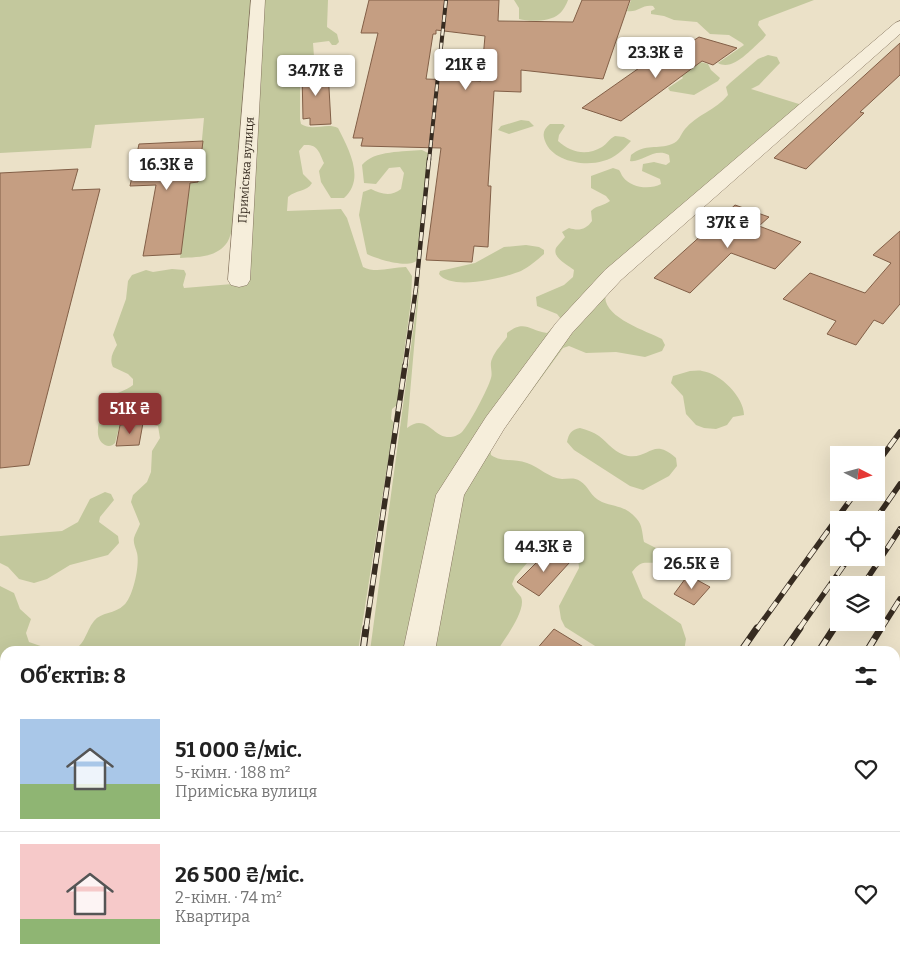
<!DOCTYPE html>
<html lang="uk">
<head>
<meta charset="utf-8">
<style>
  body { margin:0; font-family:Bitter,serif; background:#f2f2f2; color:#222; height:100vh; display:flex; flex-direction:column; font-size:19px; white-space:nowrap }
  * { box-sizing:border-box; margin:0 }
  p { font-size:16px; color:#767676 }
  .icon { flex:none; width:28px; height:28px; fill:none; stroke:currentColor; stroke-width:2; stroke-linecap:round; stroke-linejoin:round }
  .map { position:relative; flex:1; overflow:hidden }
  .sheet { position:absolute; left:0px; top:646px; width:900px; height:321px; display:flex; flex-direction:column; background:#fff; border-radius:15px 15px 0 0; box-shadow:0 5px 20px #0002 }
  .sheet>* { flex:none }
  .needle { width:32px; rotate:96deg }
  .fabs { position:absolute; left:830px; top:446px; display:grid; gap:10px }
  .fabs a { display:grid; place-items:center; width:55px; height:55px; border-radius:0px; background:#fff; box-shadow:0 5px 20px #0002; font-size:25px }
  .price { position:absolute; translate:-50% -42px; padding:0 11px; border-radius:5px; background:#fff; color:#222; font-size:16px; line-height:32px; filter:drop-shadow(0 1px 2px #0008) }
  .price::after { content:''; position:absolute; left:50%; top:30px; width:15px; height:11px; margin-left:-8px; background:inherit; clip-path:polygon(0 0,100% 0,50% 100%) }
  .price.on { background:#8f3434; color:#fff }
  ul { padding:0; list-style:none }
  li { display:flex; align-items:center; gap:15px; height:125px; padding:0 20px }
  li+li { border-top:1px solid #e0e0e0 }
  li span { display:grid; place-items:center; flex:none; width:140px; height:100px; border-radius:0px; color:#555 }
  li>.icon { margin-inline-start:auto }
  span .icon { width:60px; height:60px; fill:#fffc; stroke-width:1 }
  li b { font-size:21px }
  h2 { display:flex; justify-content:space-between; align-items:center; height:60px; padding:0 20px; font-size:21px }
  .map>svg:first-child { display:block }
</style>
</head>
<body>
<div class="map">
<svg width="900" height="967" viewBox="0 0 900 967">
  <rect width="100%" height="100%" fill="#ebe1c8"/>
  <path fill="#c3c89d" d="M0 0H254L233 229C230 234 230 239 226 244 215 258 196 257 180 258L190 183 198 182 204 118 95 125 91 148 0 153Z
    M263 0H328L327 27 337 34 339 42 336 45H332L329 41 313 43 314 57 307 62 300 72V119L301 124C313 132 326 122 338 128 348 148 366 179 344 198H331L321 182 319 171 324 163C319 152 318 144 304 145L299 151 303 174 312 183C307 192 295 190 288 197L287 211 341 209 347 218 363 267C377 274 391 267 406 267L412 276 411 301 397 405 392 409 391 419 394 423 358 651H68C85 649 85 632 94 621 101 612 115 614 124 605 133 597 140 565 137 553 136 548 133 544 134 538 135 534 138 529 140 524L131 502 133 495 147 482 151 472 152 451 160 438 158 426 142 422 120 424 115 443C112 446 109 447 105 445 90 437 102 409 110 399 115 392 126 391 133 385V379L128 374 113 367C109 359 113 352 117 345L113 335 126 299 128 281 132 275 146 270 153 272 172 269 184 270 186 274 183 285 184 288 245 283Z
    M514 0H568C566 5 563 11 559 14 550 22 530 22 519 19V8Z
    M631 0H814L759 21 758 25 766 35 763 39C752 48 733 72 718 63L744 45 742 43 729 35 710 34 697 22 674 20 664 16 651 14V11L655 9 653 6C642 4 638 13 627 11Z
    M768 55 777 57 780 63 759 85 751 89 799 104 802 106 606 293C599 316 646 331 662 339L665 345 662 351 645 357 616 352 586 353 569 346 563 348 490 448 491 455C502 463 514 458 527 463 539 467 549 478 562 479 568 479 574 477 580 481 589 486 590 497 602 502 615 507 626 506 636 518 643 525 642 534 644 542L658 549 664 556 659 562C645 565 643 558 632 572L643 598 681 624 686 639 684 651H603L565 627 561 619 559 606 579 568 578 558 572 551 555 543H546L540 548 515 577 512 584C514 589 518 593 521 597 527 610 504 640 497 651H370L420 279 407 428C427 412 433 439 451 437 454 437 460 434 462 432 469 425 488 389 491 378 493 372 489 365 492 359 495 351 502 344 507 337V333C525 319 529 331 547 333L561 319 557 314 537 306 536 297 564 285 573 277 574 270C568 265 552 258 556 248 558 245 563 240 565 237L562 232 569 228C578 231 586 230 592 221L591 211C597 205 604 206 610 201L606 196 591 188V176L613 168 619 170C621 172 621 175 623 177 631 188 650 190 661 184L660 179 642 171 643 164 654 162 666 165 670 162 669 155C654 147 642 163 630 161L631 155C646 143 657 150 672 144 680 141 680 135 685 129 696 115 716 110 728 95L726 87 730 83 758 59Z
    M643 60 663 63 693 60 708 64 711 70 720 78 718 81 694 95 670 91 668 88 683 78 682 77 637 64 638 61Z
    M521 120 529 121 534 126 509 134 498 130 501 126Z
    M550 124H563L565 126 559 135 558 141C571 153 587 156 602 147 607 144 609 139 615 136L624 137 631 141C623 150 615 158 603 161 584 167 552 161 545 141 542 133 544 129 550 124Z
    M422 150 428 153V158L418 259C411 270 377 259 367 254L359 215 363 192 371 189C381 194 391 197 401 189L404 173 400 167 389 168 376 184 364 183 362 165C374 150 404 152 422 150Z
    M526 245 539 247 544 250V254C537 260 529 267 521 271 504 278 451 291 439 274L440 271 475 263 504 247Z
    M690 371C694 371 699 370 702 371 720 373 744 397 744 415L733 417 727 425 716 429 704 428 696 425 686 414 683 396 671 383 673 376Z
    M580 428C587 430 593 432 599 436 608 443 616 454 628 456 651 459 652 437 676 458L677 466 669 476 643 490 630 486 574 450 567 442C569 433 571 430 580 428Z
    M105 492 111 494 114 500 100 517 99 522 118 536 119 543 108 555 70 565 47 579 34 583 19 579 8 567 0 563V536L62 531 78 522 90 499Z
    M0 586 14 593 20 609 31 619 26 633 29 642 55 651H5V962L276 963 274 967H0Z
    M293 963V962L431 963 428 967H291Z"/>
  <path fill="#c59e82" stroke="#825f47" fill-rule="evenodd" d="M369 0H499L498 21 573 22 582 0H630L603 79 521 70V92L494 91 488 186H491L488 247 474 246 472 262 426 260 441 148 361 146 363 138H353L378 33H361ZM436 30 485 36 481 81 426 79 433 34H436Z
    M699 37 737 48 713 65 702 61 621 121 582 108 642 66 651 68Z
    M900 43V75L860 112 864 113 806 169 774 158Z
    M328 70 331 124 310 125V118L303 119 302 72Z
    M203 141 198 182 190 183 181 254 143 256 156 185 130 186 139 144Z
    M78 169 72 190 100 189 29 465 0 468V173Z
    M735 205 769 217 759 226 801 242 775 269 731 253 690 293 654 278Z
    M900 231V304L883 324 874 320 856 345 827 334 836 321 783 299 810 273 865 293 891 263 873 255Z
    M143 423 139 445 116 446 120 425Z
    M549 550 570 562 539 596 517 582Z
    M688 575 710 587 694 605 674 594Z
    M554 629 590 651H535Z"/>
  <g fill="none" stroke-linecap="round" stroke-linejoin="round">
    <defs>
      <path id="minor" d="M251 0H265L250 280 247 285 239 287 231 285 228 280Z
        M900 21V34L621 280 572 333 504 429 464 495 435 651H403L436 495 486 417 556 323 605 270 895 23Z"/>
    </defs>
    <use href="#minor" stroke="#85745f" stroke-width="1"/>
    <use href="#minor" fill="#f6eedb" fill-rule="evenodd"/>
    <defs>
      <path id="rail-far3" d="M429 161 446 0"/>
      <path id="rail-far2" d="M405 366 416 288 429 159"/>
      <path id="rail-far1" d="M876 465 900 432
        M875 520 900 484
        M863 585 900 529
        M366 629 405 365
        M757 629 856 492
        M799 629 849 558
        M833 629 839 621
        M881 629 900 599"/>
      <path id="rail" d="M363 651 366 628
        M741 651 757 628
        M784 651 800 628
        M819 651 834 628
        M867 651 881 628
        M895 681 900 675
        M282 967 284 962
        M442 967 446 962
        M513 967 516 962
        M566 967 569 962
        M607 967 610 962
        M670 967 673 962"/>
    </defs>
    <use href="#rail-far3" stroke="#372c21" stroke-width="4"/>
    <use href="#rail-far2" stroke="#372c21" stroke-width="4.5"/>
    <use href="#rail-far1" stroke="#372c21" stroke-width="5.5"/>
    <use href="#rail" stroke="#372c21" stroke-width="7"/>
    <use href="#rail-far3" stroke="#f3ebd7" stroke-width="2.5" stroke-dasharray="7" stroke-linecap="butt"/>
    <use href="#rail-far2" stroke="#f3ebd7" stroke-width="3" stroke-dasharray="9" stroke-linecap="butt"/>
    <use href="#rail-far1" stroke="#f3ebd7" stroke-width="4" stroke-dasharray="11" stroke-linecap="butt"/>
    <use href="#rail" stroke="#f3ebd7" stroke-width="5" stroke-dasharray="14" stroke-linecap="butt"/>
  </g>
  <g text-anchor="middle" stroke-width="5" stroke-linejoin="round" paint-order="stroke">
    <g font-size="12" fill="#372c21" stroke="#f3ebd7">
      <text transform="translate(246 170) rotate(-86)" y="4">Приміська вулиця</text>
    </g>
  </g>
</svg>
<div class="fabs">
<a><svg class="needle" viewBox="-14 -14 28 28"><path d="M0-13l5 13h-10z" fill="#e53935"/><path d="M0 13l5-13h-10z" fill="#767676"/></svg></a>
<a><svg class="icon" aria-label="locate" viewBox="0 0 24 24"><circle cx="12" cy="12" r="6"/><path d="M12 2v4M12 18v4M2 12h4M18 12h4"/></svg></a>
<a><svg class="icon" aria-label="layers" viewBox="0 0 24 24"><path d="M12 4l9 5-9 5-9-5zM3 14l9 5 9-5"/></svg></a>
</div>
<b class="price" style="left:656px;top:79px">23.3K ₴</b>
<b class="price" style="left:466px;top:91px">21K ₴</b>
<b class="price" style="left:316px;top:97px">34.7K ₴</b>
<b class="price" style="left:167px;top:191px">16.3K ₴</b>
<b class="price" style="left:728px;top:249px">37K ₴</b>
<b class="price on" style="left:130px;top:435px">51K ₴</b>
<b class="price" style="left:544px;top:573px">44.3K ₴</b>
<b class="price" style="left:692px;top:590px">26.5K ₴</b>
<section class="sheet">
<h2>Об’єктів: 8<svg class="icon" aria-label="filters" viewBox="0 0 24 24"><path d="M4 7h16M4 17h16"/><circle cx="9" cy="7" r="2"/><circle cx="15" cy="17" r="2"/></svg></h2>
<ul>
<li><span style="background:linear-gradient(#a9c7e8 65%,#8fb573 0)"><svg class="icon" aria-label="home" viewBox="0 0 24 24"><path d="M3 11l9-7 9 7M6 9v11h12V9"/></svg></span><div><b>51 000 ₴/міс.</b><p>5-кімн. · 188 m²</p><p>Приміська вулиця</p></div><svg class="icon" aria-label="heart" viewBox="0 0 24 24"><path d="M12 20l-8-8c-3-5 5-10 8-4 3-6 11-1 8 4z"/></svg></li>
<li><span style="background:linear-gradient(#f6c9c9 75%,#8fb573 0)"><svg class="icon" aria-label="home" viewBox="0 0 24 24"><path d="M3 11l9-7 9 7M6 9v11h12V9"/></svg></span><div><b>26 500 ₴/міс.</b><p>2-кімн. · 74 m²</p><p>Квартира</p></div><svg class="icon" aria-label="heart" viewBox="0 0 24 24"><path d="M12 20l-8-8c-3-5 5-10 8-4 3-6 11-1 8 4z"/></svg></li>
</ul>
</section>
</div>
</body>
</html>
